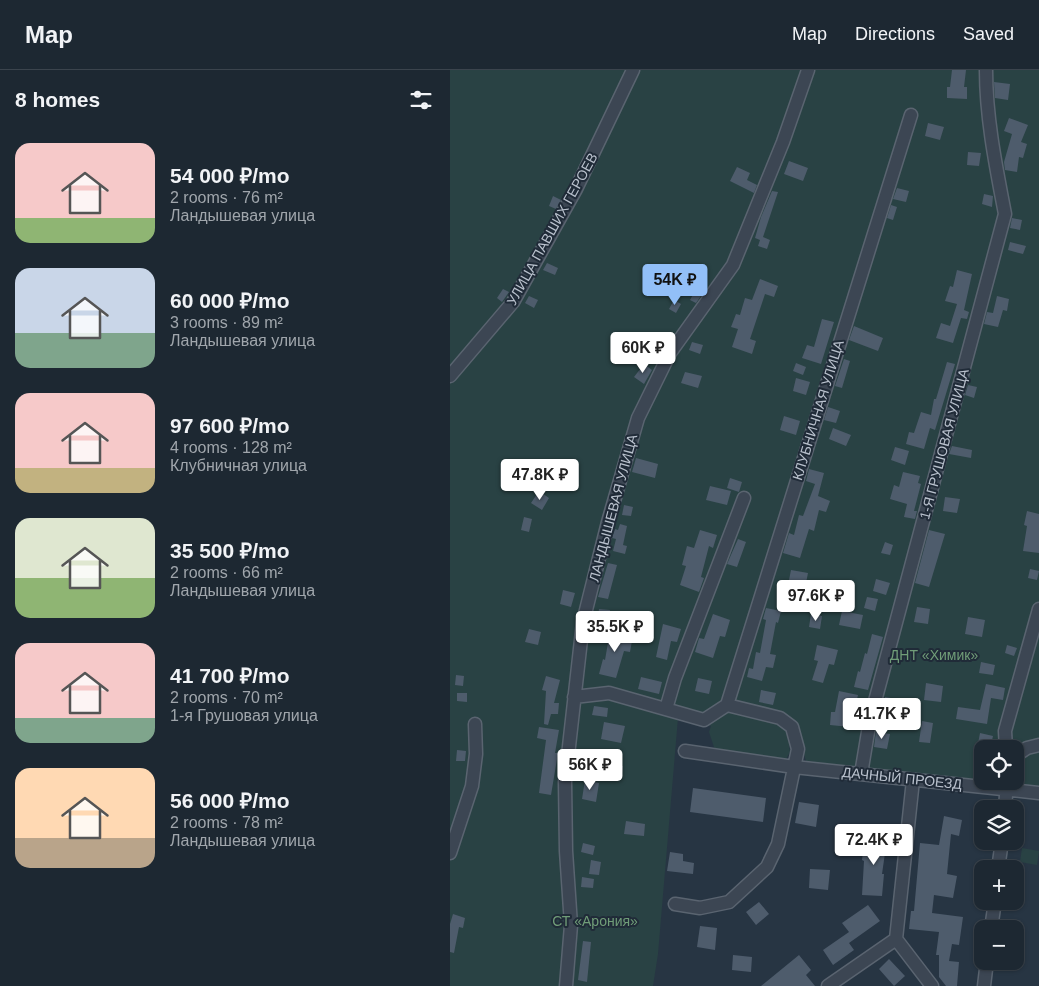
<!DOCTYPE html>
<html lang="en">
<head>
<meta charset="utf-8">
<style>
  body { margin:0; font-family:Helvetica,sans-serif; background:#2a343e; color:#f1f3f6; height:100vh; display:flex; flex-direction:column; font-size:19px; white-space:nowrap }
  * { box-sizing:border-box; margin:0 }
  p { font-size:16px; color:#a0a6ac }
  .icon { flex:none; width:28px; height:28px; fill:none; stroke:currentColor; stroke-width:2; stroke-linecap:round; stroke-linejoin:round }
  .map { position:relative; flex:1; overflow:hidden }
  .details { display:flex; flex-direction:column; background:#1d2832; width:450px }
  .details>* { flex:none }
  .fabs { position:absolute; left:524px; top:670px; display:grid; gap:10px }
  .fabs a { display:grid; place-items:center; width:50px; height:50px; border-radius:10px; background:#1d2832; box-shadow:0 1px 4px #0004,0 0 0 1px #3b444d; font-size:25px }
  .price { position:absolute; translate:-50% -42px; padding:0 11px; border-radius:5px; background:#fff; color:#222; font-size:16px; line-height:32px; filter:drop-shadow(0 1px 2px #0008) }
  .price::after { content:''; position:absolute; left:50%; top:30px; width:15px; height:11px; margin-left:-8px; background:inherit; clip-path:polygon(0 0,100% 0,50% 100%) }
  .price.active { background:#92bff8; color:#111 }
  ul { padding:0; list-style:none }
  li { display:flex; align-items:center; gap:15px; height:125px; padding:0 15px }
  li span { display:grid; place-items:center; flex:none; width:140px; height:100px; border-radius:15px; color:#555 }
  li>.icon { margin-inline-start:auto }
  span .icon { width:60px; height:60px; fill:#fffc; stroke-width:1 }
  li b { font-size:21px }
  h2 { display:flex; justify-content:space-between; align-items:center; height:60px; padding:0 15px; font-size:21px }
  header { display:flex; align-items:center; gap:30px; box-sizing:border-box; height:70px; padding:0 25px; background:#1d2832; border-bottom:1px solid #3b444d }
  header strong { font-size:24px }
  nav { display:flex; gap:28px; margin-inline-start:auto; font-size:18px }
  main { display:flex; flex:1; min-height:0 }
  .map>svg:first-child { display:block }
</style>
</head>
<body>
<header>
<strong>Map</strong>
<nav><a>Map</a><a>Directions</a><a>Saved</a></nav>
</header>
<main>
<section class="details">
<h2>8 homes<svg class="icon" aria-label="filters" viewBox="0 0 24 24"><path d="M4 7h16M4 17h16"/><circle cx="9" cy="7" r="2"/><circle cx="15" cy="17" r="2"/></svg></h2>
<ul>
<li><span style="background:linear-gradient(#f6c9c9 75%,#8fb573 0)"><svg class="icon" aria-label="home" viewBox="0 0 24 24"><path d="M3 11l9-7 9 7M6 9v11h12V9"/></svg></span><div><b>54 000 ₽/mo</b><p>2 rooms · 76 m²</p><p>Ландышевая улица</p></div></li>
<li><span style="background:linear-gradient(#c9d6e8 65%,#7fa58c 0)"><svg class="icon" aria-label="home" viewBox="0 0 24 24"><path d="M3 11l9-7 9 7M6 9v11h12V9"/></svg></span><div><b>60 000 ₽/mo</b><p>3 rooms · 89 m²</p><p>Ландышевая улица</p></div></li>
<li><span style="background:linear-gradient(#f6c9c9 75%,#c2b280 0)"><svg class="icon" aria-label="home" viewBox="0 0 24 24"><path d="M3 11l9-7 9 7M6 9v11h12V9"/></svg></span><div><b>97 600 ₽/mo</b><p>4 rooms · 128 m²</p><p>Клубничная улица</p></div></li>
<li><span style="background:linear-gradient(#dfe7d0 60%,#8fb573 0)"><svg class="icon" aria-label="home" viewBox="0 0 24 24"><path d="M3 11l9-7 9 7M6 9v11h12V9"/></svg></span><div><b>35 500 ₽/mo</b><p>2 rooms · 66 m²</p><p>Ландышевая улица</p></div></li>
<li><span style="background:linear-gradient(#f6c9c9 75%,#7fa58c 0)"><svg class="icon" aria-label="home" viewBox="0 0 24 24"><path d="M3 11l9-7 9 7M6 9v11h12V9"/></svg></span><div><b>41 700 ₽/mo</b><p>2 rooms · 70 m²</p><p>1-я Грушовая улица</p></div></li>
<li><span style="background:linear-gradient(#ffd9b3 70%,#b9a48a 0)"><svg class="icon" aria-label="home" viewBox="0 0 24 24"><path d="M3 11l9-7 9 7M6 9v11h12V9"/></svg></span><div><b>56 000 ₽/mo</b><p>2 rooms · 78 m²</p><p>Ландышевая улица</p></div></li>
</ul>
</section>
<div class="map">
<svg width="589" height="916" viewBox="0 0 589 916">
  <rect width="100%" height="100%" fill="#273543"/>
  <path fill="#294244" d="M0 0H589V724L570 719 575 707H565V679H532V711H543L540 716 420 701 418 696 408 686 406 697 356 691 354 684 356 678 339 675 340 682 336 689 265 680 259 662 261 656 228 648 208 884 203 916H0Z
    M572 778 589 781 587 795 570 792Z"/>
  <path fill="#4e5c6c" d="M502 0H516L514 17H517V29L497 28V17H500Z
    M544 12 560 14 558 30 545 28Z
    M559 48 578 55 571 72 577 74 573 88 569 87 567 102 555 100 554 92 562 64 554 61Z
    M478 53 494 57 490 70 475 66Z
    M518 82 531 83 529 96 517 95Z
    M339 91 358 98 353 111 334 104Z
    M287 97 300 103 297 110 307 115 304 123 280 111Z
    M447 118 459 121 456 132 443 129Z
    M322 121 328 122 313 167 320 170 317 179 308 176 310 170 305 168 311 147Z
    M534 124 543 126 542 137 532 134Z
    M103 126 111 130 106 139 99 136Z
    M441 135 447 137 443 150 437 148Z
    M562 148 572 150 570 160 560 158Z
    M560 172 576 176 573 184 558 180Z
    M97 193 108 198 105 205 93 200Z
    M507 200 522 204 514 240 519 242 517 249 511 248 503 273 486 268 491 253 500 256 507 234 495 231 500 216 503 217Z
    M310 209 328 216 324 227 315 224 300 269 306 271 302 284 282 277 288 259 281 257 286 244 290 245 295 228 302 230Z
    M53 219 59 222 52 232 47 228Z
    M246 219 253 223 246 233 240 230Z
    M79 226 88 230 84 238 75 233Z
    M547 226 559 229 557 241 553 240 548 257 534 254 537 242 543 243Z
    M224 230 231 234 226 243 219 239Z
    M372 249 384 252 371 294 352 288 357 275 364 277Z
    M404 256 433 268 428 281 399 270Z
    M211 264 220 269 213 278 205 273Z
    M242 272 253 275 250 284 239 280Z
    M394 289 400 291 392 318 385 316Z
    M497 292 505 294 485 360 480 358 474 379 456 374 459 362 464 363 471 342 481 345 484 329H486Z
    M346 293 356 297 353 305 343 301Z
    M194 294 202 300 194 314 184 307Z
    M235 302 252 306 248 318 231 313Z
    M346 308 360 312 356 325 343 321Z
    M518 315 527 317 524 328 515 325Z
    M378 337 390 341 386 353 374 350Z
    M334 346 350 351 346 365 330 360Z
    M383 358 401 365 396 376 379 369Z
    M502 376 522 380 521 388 499 384Z
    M445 377 459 381 455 395 441 390Z
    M186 388 208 394 205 408 182 402Z
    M359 399 374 403 368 426 380 431 376 442 369 440 364 461 359 459 350 488 333 483 339 463 344 465 349 445 353 446 365 414 356 411Z
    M453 402 470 406 468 413 471 414 464 441H467L465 449 454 447 457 434 440 429 444 415 449 417Z
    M280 408 292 412 289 422 277 418Z
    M260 416 281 421 277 435 256 430Z
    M89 421 99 428 92 440 81 433Z
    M495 427 510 429 507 443 493 441Z
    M174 435 183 437 181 446 172 445Z
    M577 441 589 444V483L573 481 577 456 574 455Z
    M74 447 82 449 79 462 71 460Z
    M170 454 177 456 173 475 177 476 175 484 163 481 166 469 162 468 165 459 168 460Z
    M250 460 267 465 263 478 259 476 251 507 254 508 249 522 230 515 236 496 232 495 237 476 244 478Z
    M479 460 495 464 479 517 465 513Z
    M288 469 296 472 287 497 277 494Z
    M435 472 443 475 440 485 431 483Z
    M158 493 167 495 158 529 148 527Z
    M580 499 589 501 587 510 578 508Z
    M341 500 358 503 355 518 338 515Z
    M426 509 440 513 436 525 423 521Z
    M113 520 125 523 121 537 110 534Z
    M417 527 428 529 425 541 414 538Z
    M467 537 480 539 478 554 464 552Z
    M316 538 331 541 328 553 326 552 320 584 326 585 323 598 316 597 312 611 297 607 299 598 303 599 306 582 310 583 316 550 313 549Z
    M149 539 160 540 159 549 148 547Z
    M392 541 413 545 410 559 389 555Z
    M263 544 280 550 275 567 270 566 263 588 245 582 249 568 254 569Z
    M361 544 372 546 370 559 359 557Z
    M518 547 535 550 532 567 515 564Z
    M213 554 231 559 227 572 221 571 217 590 206 587Z
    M79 559 91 562 88 575 75 572Z
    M160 561 183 565 180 582 174 581 166 608 149 604 153 589 155 590Z
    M422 564 433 567 418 620 404 617 408 601 410 602 415 583 417 584Z
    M367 575 388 580 384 595 379 594 373 613 362 610 368 591 364 590Z
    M557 575 567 578 564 586 555 583Z
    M531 592 545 595 543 605 529 603Z
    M6 605 14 606 13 616 5 615Z
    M96 606 110 610 104 633H109L108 644H101L98 655 94 654 96 621 92 620Z
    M191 607 212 612 209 624 188 619Z
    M248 608 262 611 259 624 245 621Z
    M476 613 493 616 491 632 474 630Z
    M536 614 555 618 553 630 541 628 537 654 506 649 508 637 530 640Z
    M311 620 326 623 323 635 309 632Z
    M389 621 408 625 405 638H402L400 657 380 655 381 642H385Z
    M7 623H17V632L7 631Z
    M435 627 447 629 444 648 431 646Z
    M144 636 158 638 157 647 142 645Z
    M472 651 483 653 480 673 469 672Z
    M154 652 175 656 171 673 151 669Z
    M89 657 109 660 105 683H108L101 725 89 723 96 670 87 668Z
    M426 662 440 664 437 679 424 677Z
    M530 663 543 666 540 679H527Z
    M7 680 16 681 15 691H6Z
    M151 692 173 696 171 710 148 706Z
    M135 710 149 713 146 732 132 729Z
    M243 718 316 728 313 752 240 742Z
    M349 732 369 735 366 757 345 753Z
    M494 746 512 750 509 766 501 764 497 804 507 806 503 828 484 825 482 843 513 847 509 875 502 874 499 891 509 892 507 916H496L489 907V885H486L489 862 459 859 461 841H464L470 773 489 775Z
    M176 751 195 754 194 766 174 764Z
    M415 766 437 769 432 804H434L432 826 412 825 414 791 412 790Z
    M133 773 145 776 143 785 131 782Z
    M220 782 233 784V791L244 793 243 804 217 801Z
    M141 790 151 792 149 805 139 804Z
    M360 799 380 800 378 820 359 818Z
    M132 807 144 809 143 818 131 817Z
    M309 832 319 844 306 855 296 842Z
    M418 835 430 851 399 873 404 880 383 895 373 880 399 862 392 853Z
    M3 844 15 848 13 858 9 857 4 883 0 882V854Z
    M250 856 267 858 265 880 247 877Z
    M133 871 141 872 137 912 128 910Z
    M283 885 302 887 301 902 282 900Z
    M349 885 361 900 356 905 365 916H311Z
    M439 889 455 906 444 916 429 899Z"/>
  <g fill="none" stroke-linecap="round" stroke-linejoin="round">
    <defs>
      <path id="minor" d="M0 306 63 232 126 119 183 0
        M124 627 159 623 254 650 277 635
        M277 635 461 45
        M216 639 225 608 294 428
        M556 679 555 661 589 539
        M235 681 344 697 589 723
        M565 686 577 678 589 675
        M411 704 420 650 555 144C546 97 536 48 536 0
        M555 739 557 711
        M0 783 22 716 26 684 25 654
        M548 799 552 771
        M225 834 250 838 279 832 317 797 328 774 348 679 342 657 330 648 277 635
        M541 859 545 831
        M446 869 482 916
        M116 916 121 855 116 781 115 712 133 552 158 452 188 348 220 283 283 195 333 72 358 0
        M378 916 446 869 463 710
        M534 916 537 891"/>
    </defs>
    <use href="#minor" stroke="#5a6470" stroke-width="15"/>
    <use href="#minor" stroke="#3c4653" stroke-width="12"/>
  </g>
  <g text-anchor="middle" stroke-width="4" stroke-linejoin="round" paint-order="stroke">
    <g font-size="14" fill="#b9c1cd" stroke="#202b38">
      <text transform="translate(102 159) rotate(-61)" y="5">УЛИЦА ПАВШИХ ГЕРОЕВ</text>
      <text transform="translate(368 340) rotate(-73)" y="5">КЛУБНИЧНАЯ УЛИЦА</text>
      <text transform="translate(494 374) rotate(-75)" y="5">1-Я ГРУШОВАЯ УЛИЦА</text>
      <text transform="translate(163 438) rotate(-75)" y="5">ЛАНДЫШЕВАЯ УЛИЦА</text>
      <text transform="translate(452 708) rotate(6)" y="5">ДАЧНЫЙ ПРОЕЗД</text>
    </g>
    <g font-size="14" fill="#709d78" stroke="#202b38">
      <text x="484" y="590">ДНТ «Химик»</text>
      <text x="145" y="856">СТ «Арония»</text>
    </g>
  </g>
</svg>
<div class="fabs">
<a><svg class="icon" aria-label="locate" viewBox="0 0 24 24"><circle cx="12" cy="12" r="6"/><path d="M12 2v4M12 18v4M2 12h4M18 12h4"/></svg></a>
<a><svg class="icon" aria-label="layers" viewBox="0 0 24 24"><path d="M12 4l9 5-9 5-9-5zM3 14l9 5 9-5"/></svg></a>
<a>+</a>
<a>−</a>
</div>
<b class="price active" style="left:225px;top:236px">54K ₽</b>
<b class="price" style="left:193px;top:304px">60K ₽</b>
<b class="price" style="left:90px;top:431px">47.8K ₽</b>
<b class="price" style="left:366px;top:552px">97.6K ₽</b>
<b class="price" style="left:165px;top:583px">35.5K ₽</b>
<b class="price" style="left:432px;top:670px">41.7K ₽</b>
<b class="price" style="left:140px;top:721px">56K ₽</b>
<b class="price" style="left:424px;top:796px">72.4K ₽</b>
</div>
</main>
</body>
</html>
